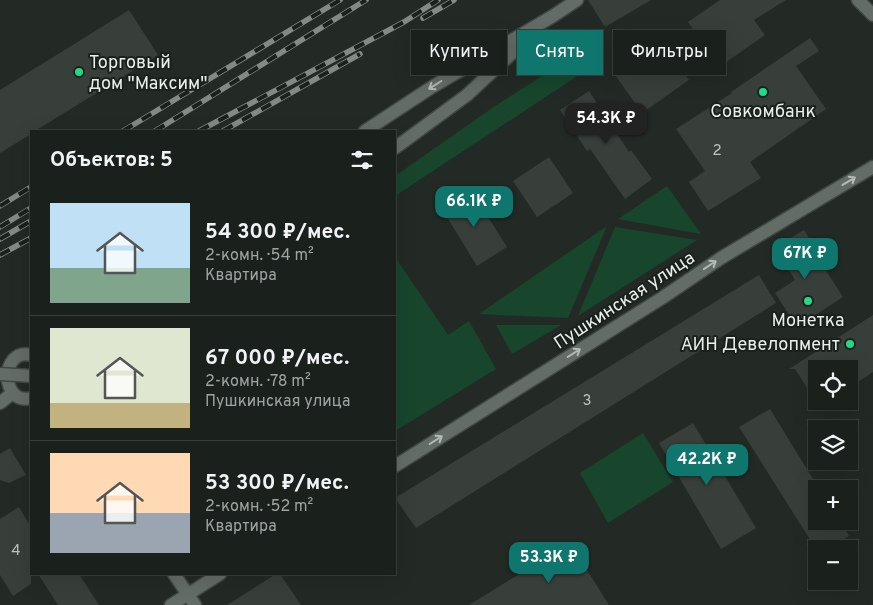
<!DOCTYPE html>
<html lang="ru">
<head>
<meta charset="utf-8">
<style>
  body { margin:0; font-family:Overpass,sans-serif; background:#272d29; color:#f1f3f6; height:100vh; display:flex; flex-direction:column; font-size:19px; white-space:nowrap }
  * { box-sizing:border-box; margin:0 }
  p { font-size:16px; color:#9fa3a3 }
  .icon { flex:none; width:28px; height:28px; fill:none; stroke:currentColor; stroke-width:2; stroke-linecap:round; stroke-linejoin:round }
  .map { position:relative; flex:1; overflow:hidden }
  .sheet { position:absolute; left:30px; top:130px; width:366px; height:445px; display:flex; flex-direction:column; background:#1a201c; border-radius:0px; box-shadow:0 5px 20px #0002,0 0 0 1px #383e3b }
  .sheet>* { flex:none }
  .top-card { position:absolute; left:411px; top:30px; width:386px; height:45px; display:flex; gap:10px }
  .buttons { position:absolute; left:808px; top:360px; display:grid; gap:10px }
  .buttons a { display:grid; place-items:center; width:50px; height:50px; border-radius:0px; background:#1a201c; box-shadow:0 5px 20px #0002,0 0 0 1px #383e3b; font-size:25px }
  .price { position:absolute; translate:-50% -42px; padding:0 11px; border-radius:10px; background:#0f766e; color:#fff; font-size:16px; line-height:32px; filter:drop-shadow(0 1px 2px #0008) }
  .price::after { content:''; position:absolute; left:50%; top:30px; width:15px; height:11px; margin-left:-8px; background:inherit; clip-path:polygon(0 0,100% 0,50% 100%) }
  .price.on { background:#222; color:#fff }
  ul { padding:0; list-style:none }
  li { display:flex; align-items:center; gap:15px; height:125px; padding:0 20px }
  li+li { border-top:1px solid #383e3b }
  li span { display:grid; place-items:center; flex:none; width:140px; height:100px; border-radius:0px; color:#555 }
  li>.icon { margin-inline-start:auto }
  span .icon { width:60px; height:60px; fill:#fffc; stroke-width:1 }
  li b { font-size:21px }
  h2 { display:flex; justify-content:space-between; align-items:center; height:60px; padding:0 20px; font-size:21px }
  .chip { padding:0 18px; border-radius:0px; background:#1a201c; box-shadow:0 5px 20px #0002,0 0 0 1px #383e3b; font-size:18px; line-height:45px }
  .chip.on { background:#0f766e; color:#fff }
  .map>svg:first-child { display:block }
</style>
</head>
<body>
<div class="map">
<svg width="873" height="605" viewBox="0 0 873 605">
  <rect width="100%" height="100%" fill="#232a25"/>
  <path fill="#17462d" d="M578 53 588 69 395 196V176L495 106Z
    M667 186 701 234 618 219Z
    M607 226 568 318 479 314Z
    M615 227 697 240 578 316Z
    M395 257 448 335 469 321 496 369 395 431Z
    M496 325H561L512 354Z
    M643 433 673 482 608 523 580 473Z"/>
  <path fill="#383f3a" d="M588 0H651L605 27Z
    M720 0H786L754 20 765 35 719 67 688 22Z
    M129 10 158 55 35 131H31V134L0 153V90Z
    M810 38 819 51 796 66 826 109 750 162 761 178 708 211 689 182 705 171 676 129 732 93 731 92Z
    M659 39 689 80 642 113 613 72Z
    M589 91 629 152 631 150 652 179 625 199 590 149 587 151 560 110Z
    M549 157 573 193 537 217 513 181Z
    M471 190 507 247 477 266 442 209Z
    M804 230 819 254 816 255 843 297 797 327 775 293 795 280 775 247Z
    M759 275 776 303 416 528 395 498Z
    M873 315V372L849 388V369H816V402L795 369H789Z
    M770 409 816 484V521H840L849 536 828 549H816L739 427Z
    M693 423 756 528 721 549 659 443Z
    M10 448 26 475 9 483 0 480V454Z
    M19 507 31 527V584L13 596 0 575V519Z
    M570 543 609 605H469Z
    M38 574H79L99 605H58Z
    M276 574H280L301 605H227Z"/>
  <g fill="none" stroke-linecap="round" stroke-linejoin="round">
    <defs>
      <path id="tertiary" d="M395 466 662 298 721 258 873 167
        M174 574 195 605
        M171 605 220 574"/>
      <path id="secondary" d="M858 0 873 15
        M365 131 432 87 553 16 577 0
        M395 148 467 95 537 30
        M31 355C0 347 0 406 31 398
        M0 403 10 395"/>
    </defs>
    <use href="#tertiary" stroke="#414844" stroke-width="15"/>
    <use href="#secondary" stroke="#414844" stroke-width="15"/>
    <use href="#tertiary" stroke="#646c67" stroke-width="12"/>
    <use href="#secondary" stroke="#646c67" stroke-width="12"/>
    <defs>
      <path id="rail" d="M423 18 454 0
        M123 131 340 0
        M155 131 366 0
        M199 131 404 22 438 0
        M223 131 360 54
        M0 206 31 187
        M0 227 31 208
        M0 239 31 221
        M0 255 31 238"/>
    </defs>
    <use href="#rail" stroke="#838985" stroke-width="5.5"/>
    <use href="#rail" stroke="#1a201c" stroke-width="4" stroke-dasharray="11" stroke-linecap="butt"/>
    <defs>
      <path id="secondary-bridge" d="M0 374 31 376"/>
    </defs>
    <use href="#secondary-bridge" stroke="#414844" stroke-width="15" stroke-linecap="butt"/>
    <use href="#secondary-bridge" stroke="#646c67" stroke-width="12"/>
  </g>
  <defs><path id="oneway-shaft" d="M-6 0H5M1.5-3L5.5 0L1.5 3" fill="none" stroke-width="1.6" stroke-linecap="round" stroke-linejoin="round" transform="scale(1.25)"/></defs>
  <g stroke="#b4bbb7">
    <use href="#oneway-shaft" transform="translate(435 85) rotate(148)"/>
    <use href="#oneway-shaft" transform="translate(849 181) rotate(-31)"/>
    <use href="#oneway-shaft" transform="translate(710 265) rotate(-34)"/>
    <use href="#oneway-shaft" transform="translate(574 353) rotate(-32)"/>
    <use href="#oneway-shaft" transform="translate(436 440) rotate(-32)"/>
  </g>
  <g fill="#24d886" stroke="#1a201c" stroke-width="2">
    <circle cx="79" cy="72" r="5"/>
    <circle cx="763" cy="92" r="5"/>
    <circle cx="808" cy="301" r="5"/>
    <circle cx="850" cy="344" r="5"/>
  </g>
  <g text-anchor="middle" stroke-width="4" stroke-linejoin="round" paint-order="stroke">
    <g font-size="15" fill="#bec3c0">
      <text x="717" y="155">2</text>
      <text x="587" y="405">3</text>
      <text x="16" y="555">4</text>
    </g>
    <g font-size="18" fill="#eaefec" stroke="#1a201c">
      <text x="89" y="68" text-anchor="start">Торговый<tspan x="89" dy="21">дом "Максим"</tspan></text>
      <text x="763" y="117">Совкомбанк</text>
      <text x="808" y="326">Монетка</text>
      <text x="840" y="350" text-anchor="end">АИН Девелопмент</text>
    </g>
    <g font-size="18" fill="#eaefec" stroke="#1a201c">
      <text transform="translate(624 300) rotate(-33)" y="6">Пушкинская улица</text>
    </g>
  </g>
</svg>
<div class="buttons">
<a><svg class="icon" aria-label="locate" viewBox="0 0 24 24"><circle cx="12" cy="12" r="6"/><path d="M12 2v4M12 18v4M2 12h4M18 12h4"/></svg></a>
<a><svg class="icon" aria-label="layers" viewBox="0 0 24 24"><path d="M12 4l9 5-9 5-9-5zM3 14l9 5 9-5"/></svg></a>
<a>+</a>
<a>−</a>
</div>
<b class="price on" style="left:606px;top:145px">54.3K ₽</b>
<b class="price" style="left:474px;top:228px">66.1K ₽</b>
<b class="price" style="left:805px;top:280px">67K ₽</b>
<b class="price" style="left:707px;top:486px">42.2K ₽</b>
<b class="price" style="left:549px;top:584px">53.3K ₽</b>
<div class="top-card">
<a class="chip">Купить</a>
<a class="chip on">Снять</a>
<a class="chip">Фильтры</a>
</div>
<section class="sheet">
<h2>Объектов: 5<svg class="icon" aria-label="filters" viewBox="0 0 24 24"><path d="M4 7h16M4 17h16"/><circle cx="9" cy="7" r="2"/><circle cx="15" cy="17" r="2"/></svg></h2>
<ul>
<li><span style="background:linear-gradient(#bfe0f5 65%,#7fa58c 0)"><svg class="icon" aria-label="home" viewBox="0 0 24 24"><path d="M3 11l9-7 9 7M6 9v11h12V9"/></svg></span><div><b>54 300 ₽/мес.</b><p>2-комн. · 54 m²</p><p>Квартира</p></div></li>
<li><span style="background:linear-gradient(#dfe7d0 75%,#c2b280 0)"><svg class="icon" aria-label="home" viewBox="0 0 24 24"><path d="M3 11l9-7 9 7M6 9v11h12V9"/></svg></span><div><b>67 000 ₽/мес.</b><p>2-комн. · 78 m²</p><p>Пушкинская улица</p></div></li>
<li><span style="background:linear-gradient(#ffd9b3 60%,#9aa5b1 0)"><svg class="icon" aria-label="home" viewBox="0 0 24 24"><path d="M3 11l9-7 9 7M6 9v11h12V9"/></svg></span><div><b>53 300 ₽/мес.</b><p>2-комн. · 52 m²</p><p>Квартира</p></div></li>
</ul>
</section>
</div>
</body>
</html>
